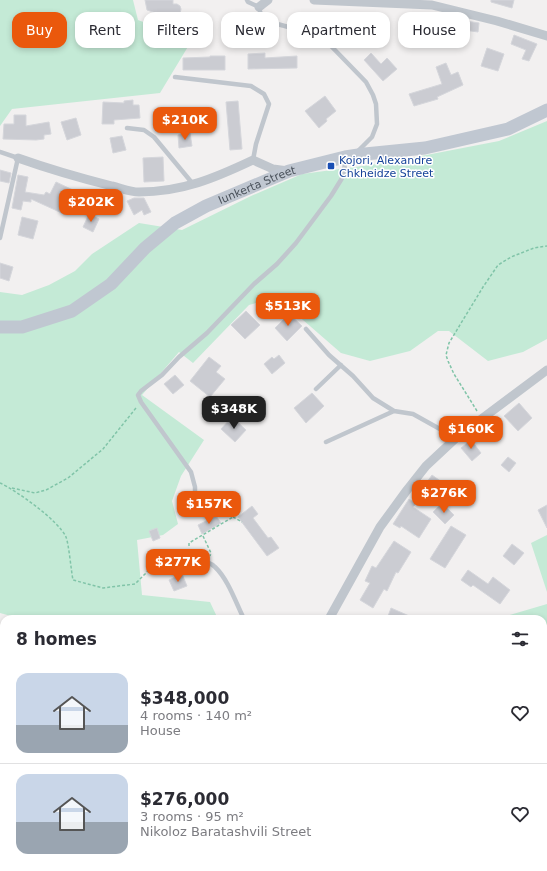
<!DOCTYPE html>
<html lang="en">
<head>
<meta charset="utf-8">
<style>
  body { margin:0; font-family:"DejaVu Sans",sans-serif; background:#f7f7f7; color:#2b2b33; height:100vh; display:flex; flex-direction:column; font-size:15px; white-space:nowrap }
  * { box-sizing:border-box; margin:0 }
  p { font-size:13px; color:#7c7c81 }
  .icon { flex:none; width:22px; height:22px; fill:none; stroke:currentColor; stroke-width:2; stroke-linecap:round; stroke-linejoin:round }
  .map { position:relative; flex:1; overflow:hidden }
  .side { position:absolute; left:0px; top:615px; width:547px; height:256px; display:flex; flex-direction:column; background:#fff; border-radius:12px 12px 0 0; box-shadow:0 2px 6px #0003 }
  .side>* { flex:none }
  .hud { position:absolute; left:12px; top:12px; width:523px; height:36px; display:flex; gap:8px }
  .price { position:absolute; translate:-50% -34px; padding:0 9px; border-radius:8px; background:#ea580c; color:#fff; font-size:13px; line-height:26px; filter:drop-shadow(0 1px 2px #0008) }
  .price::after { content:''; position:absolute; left:50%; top:24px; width:12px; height:9px; margin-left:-6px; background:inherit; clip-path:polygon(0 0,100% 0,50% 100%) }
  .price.on { background:#222; color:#fff }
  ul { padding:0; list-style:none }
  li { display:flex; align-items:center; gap:12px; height:100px; padding:0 16px }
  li+li { border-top:1px solid #e1e1e2 }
  li span { display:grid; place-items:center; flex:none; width:112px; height:80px; border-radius:12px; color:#555 }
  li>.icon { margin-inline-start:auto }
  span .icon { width:48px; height:48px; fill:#fffc; stroke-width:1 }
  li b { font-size:17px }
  h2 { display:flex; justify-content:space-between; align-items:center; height:48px; padding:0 16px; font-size:17px }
  .tag { padding:0 14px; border-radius:12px; background:#fff; box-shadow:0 2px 6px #0003; font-size:14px; line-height:36px }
  .tag.on { background:#ea580c; color:#fff }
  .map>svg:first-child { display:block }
</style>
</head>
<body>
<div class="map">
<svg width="547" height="871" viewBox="0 0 547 871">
  <rect width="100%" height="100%" fill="#f2f0f0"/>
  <path fill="#c4ead6" d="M0 0H133L138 20 192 40 160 93 12 109 0 126Z
    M547 121V339L523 352 488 361 449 331H438L410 351 370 361 341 353 303 320 278 297 249 305 193 363 179 352 142 395 204 440 181 476 172 501 178 524 163 535 137 540 142 595 210 602 218 619H22L0 613V292L22 295 49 285 75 271 92 254 139 223 182 230 251 196 302 174 385 163 499 141Z
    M547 535V592L531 543Z
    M547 604V871H0V713H4V867H543V619H496Z"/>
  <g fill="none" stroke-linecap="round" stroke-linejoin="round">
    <path stroke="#97cce2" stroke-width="3" d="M0 828 4 833
      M73 867 80 871"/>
  </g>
  <path fill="#cbccd2" stroke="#d5d6db" d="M145 0H173V4H177L180 6 181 9 180 14 176 17 170 19 165 16 162 18 159 14 147 10Z
    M491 0H514L512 8 491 2Z
    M419 19 436 23 432 43 407 37 411 23 417 24Z
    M349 20 363 31 351 47 337 36Z
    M466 21 479 23 478 32 464 30Z
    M514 35 537 44 529 61 522 59 526 50 511 44Z
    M487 48 504 54 498 71 481 66Z
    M265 53V58L297 56V68L248 69V54Z
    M371 53 381 64 387 58 397 69 383 81 364 60Z
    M210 56H225V70H183V58L210 57Z
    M446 63 451 75 458 72 463 85 437 97 438 99 414 106 409 94 442 84 436 67Z
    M325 96 336 111 326 119 327 121 319 128 305 111Z
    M133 100V105H139L140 118 114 120V124H102L103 102 124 103V101Z
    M238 101 242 149 230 150 226 102Z
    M199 109 201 122 189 124 187 111Z
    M14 115H26V126L49 122 51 134 44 135V139L36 140 3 139 4 124H14Z
    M76 118 81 135 67 140 61 122Z
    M190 133 192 146 179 148 178 135Z
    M122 136 126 150 113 153 110 138Z
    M163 157 164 181 144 182 143 158Z
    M0 170 11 173 9 183 0 181Z
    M18 175 28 177 25 192 44 195 46 192 50 194 56 182 75 191 64 214 31 199V202L23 201 21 210 12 208Z
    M134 198H144L151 212 144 215 142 210 134 215 127 201Z
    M89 214 99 219 93 232 83 227Z
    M22 217 38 221 33 239 18 235Z
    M0 263 13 267 9 281 0 278Z
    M246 311 260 325 245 339 231 325Z
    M289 314 302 326 287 341 275 328Z
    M279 355 285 363 272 374 264 364 272 357 274 359Z
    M209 357 221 366 216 372 225 379 210 397 190 381Z
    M175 375 184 385 173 394 164 384Z
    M312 393 324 406 306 423 294 408Z
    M519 403 532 418 518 431 504 416Z
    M232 417 246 430 235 442 221 429Z
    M471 440 481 453 472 461 461 448Z
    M508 457 516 463 509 472 501 465Z
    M432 475 446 485 439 495 425 485Z
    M409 499 416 504 413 507 431 519 419 538 401 526 400 528 393 524Z
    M442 503 454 515 445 524 433 512Z
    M547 505V528L538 510Z
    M252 506 258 514 253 518 268 538 271 537 279 548 267 556 238 517Z
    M216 516 221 523 202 534 198 525Z
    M451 526 466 535 445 568 430 559Z
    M157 528 160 538 153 541 149 531Z
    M394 541 411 552 398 573 396 572 387 591 384 589 373 608 360 600 370 583 365 581 372 566 376 568Z
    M512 544 524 553 514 565 503 556Z
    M468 570 488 584 493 577 510 590 500 604 473 585 471 587 461 580Z
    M182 574 187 586 174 591 169 580Z
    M391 608 416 619H387Z"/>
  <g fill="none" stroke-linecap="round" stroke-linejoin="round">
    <path stroke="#80c4a8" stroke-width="1.5" stroke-dasharray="3 2" stroke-linecap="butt" d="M477 411 454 374 448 361 446 355 449 343 483 287 498 265 511 257 534 248 547 246
      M0 483C17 491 58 520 66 537 69 545 71 570 73 580L103 588 135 584 147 572 152 560
      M12 488 35 493 46 490 68 478 103 449 136 408
      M233 517 242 522
      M203 536 211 553 210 556
      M189 546V543L233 517 238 501"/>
    <path stroke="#c0c6cd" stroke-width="4.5" d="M247 0 248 2 259 7C260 15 263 18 270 22L314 34 332 47 366 82 373 95 376 104 377 124 372 137 357 152
      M175 77 251 86 264 94 269 104 256 144 253 160
      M127 128 144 130 154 137 193 184
      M0 152 18 158 0 238
      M306 329 329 355 353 376 373 398 394 411
      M316 389 341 365
      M326 442 394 411 413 414 456 438
      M186 501 195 493V487L191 472 141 402 138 395 141 391 162 375 179 357 207 333 254 284 277 264 296 243 331 196 344 175 345 159
      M154 553C168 555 206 557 215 567 228 579 236 603 244 619
      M543 760 547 757"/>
    <path stroke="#c0c6cd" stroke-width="9" d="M314 0 432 5 497 21 547 36
      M259 7 268 0
      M18 158C49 169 80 178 112 186 121 188 130 192 139 192 182 192 215 178 253 160L273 169 288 171
      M329 619 380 527 407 490 426 466 456 438 547 370
      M0 668H4"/>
    <path stroke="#c0c7d1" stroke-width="13" id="s1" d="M0 327H22L72 311 111 284 145 248 175 223 206 206 289 171 345 157 365 154 425 148 508 129 547 110"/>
  </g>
  <rect fill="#1a4fb4" stroke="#fff" stroke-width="1.5" x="327" y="162" width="8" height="8" rx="2"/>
  <g text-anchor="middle" stroke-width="3" stroke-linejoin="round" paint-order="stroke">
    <g font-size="11" fill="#164399" stroke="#fff" text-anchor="start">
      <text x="339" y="164">Kojori, Alexandre<tspan x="339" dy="13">Chkheidze Street</tspan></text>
    </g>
    <g font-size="11" fill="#4a525b" stroke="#fff">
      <text dy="4" stroke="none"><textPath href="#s1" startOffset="301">Iunkerta Street</textPath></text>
    </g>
  </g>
</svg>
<b class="price" style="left:185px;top:141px">$210K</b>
<b class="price" style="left:91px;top:223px">$202K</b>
<b class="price" style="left:288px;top:327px">$513K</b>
<b class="price on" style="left:234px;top:430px">$348K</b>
<b class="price" style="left:471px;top:450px">$160K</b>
<b class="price" style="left:444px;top:514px">$276K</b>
<b class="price" style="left:209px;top:525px">$157K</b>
<b class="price" style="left:178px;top:583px">$277K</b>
<div class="hud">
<a class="tag on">Buy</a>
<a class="tag">Rent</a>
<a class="tag">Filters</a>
<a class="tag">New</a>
<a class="tag">Apartment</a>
<a class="tag">House</a>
</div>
<section class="side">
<h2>8 homes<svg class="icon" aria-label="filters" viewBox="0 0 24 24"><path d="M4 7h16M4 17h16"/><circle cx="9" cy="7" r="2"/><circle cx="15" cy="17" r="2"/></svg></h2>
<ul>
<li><span style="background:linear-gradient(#c9d6e8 65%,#9aa5b1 0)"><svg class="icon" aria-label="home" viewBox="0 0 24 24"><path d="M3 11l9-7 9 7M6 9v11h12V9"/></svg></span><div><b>$348,000</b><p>4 rooms · 140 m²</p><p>House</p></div><svg class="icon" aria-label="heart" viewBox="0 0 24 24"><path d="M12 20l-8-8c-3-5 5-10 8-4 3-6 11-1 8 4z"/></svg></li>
<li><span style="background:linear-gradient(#c9d6e8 60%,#9aa5b1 0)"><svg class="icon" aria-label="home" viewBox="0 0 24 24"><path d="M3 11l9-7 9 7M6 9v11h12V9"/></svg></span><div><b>$276,000</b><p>3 rooms · 95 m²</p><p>Nikoloz Baratashvili Street</p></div><svg class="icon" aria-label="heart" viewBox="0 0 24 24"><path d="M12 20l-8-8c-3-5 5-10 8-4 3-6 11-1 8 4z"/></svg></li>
</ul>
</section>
</div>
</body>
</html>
